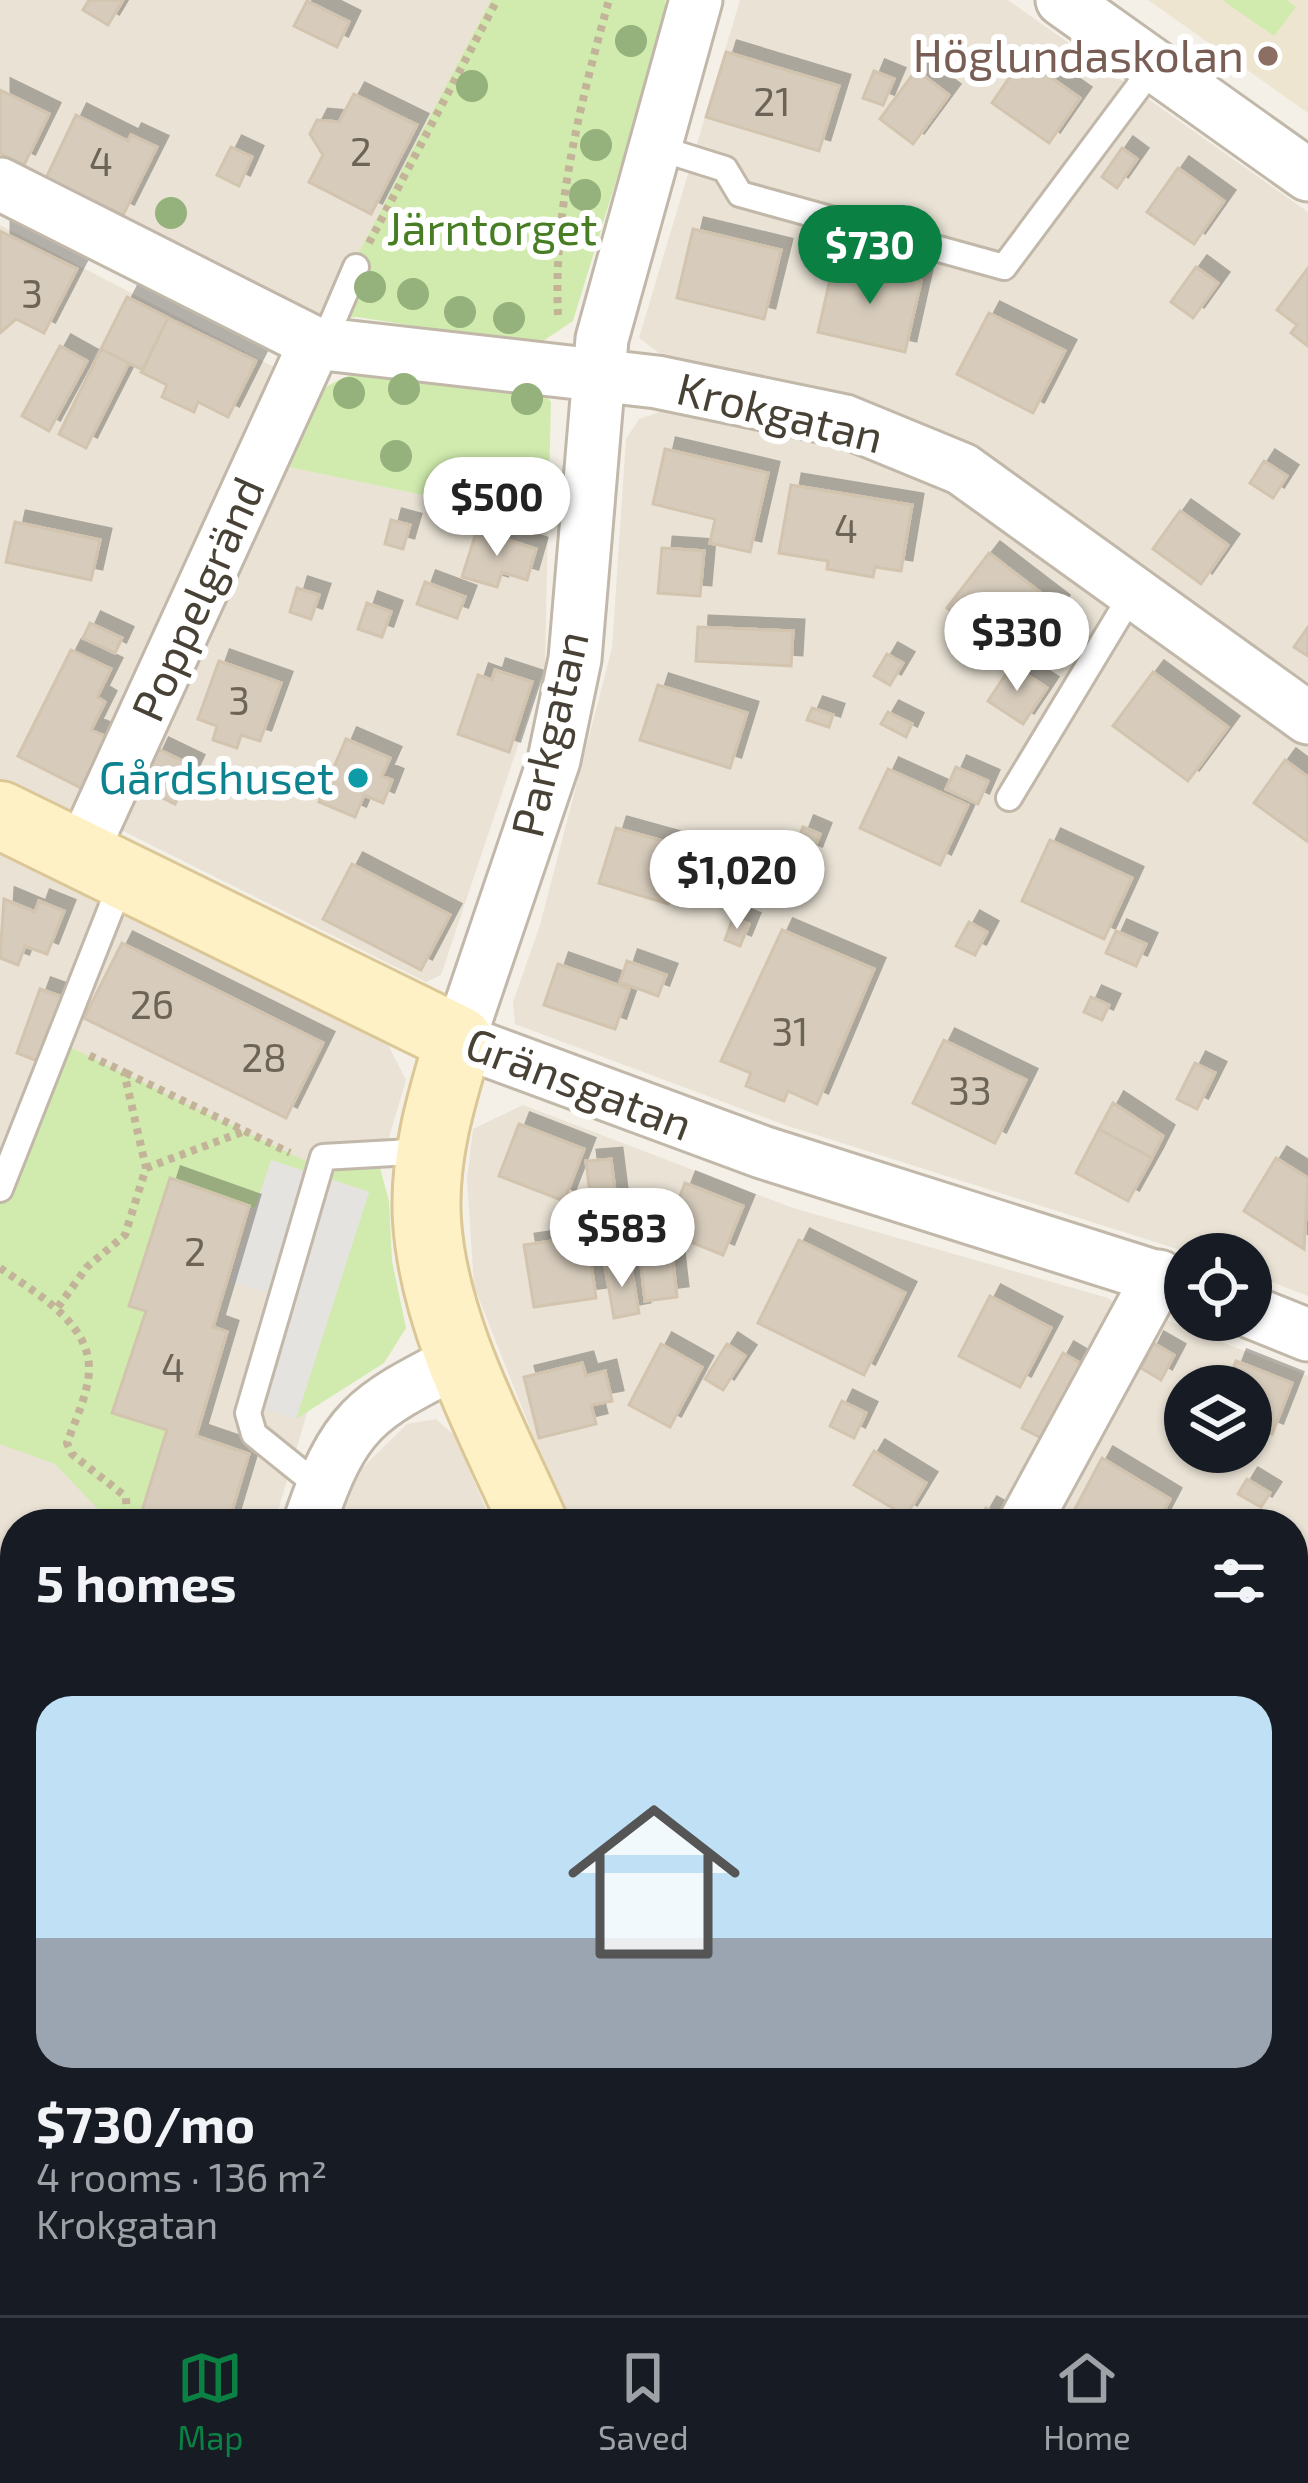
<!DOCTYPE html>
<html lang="en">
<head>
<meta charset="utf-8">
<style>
  body { margin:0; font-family:"Exo 2",sans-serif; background:#20242c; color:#f1f3f6; height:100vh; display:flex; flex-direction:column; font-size:45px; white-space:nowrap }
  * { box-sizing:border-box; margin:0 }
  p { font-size:39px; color:#9ea1a6 }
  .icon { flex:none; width:66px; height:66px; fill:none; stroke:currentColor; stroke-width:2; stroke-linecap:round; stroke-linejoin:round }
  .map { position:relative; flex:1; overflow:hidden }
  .side { position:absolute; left:0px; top:1509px; width:1308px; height:807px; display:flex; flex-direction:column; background:#171b24; border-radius:48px 48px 0 0; box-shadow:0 3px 9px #0004 }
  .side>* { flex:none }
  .fabs { position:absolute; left:1164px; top:1233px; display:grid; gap:24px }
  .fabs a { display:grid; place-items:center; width:108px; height:108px; border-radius:50%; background:#171b24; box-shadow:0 3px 9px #0004; font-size:60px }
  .price { position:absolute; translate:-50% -102px; padding:0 27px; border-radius:42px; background:#fff; color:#222; font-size:39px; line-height:78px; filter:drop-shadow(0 3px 6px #0008) }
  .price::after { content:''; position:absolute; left:50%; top:72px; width:36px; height:27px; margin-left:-18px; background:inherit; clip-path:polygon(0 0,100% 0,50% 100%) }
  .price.on { background:#0b8043; color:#fff }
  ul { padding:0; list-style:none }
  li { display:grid; align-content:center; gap:24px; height:636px; padding:0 36px }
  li+li { border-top:3px solid #363941 }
  li span { display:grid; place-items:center; height:372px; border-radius:36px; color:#555 }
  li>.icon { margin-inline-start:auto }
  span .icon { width:216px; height:216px; fill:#fffc; stroke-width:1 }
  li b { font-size:51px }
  h2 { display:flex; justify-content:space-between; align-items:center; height:144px; padding:0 36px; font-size:51px }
  .tab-bar { display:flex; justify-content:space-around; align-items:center; height:168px; border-top:3px solid #363941; background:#171b24; font-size:33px; color:#9ea1a6 }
  .tab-bar a { display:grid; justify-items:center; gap:6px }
  .tab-bar .on { color:#0b8043 }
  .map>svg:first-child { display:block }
</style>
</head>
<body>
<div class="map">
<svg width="1308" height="2315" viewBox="0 0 1308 2315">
  <defs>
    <filter id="shadow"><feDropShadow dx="11" dy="-11" stdDeviation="0" flood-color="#0004"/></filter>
  </defs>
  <rect width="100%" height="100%" fill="#f4f0e7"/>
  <path fill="#e9e2d5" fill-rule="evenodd" d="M0 0H491L324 319 0 157Z
    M740 0H1008L1308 212V688L969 457 678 367 639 338Z
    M0 225 278 369 80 805 62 813 0 781Z
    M666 410 796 434 919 474 1308 744V1296L1251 1274V1254H1193L785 1125 515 1024 513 1002 540 925 612 648 626 439 639 419Z
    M274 464 548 521 545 665 441 975 426 982 113 826Z
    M0 848 102 899 0 1169Z
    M122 913 386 1041 406 1080 274 1524H15V1637L0 1631V1241Z
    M523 1105 793 1208 1108 1298 1118 1306 1007 1524H568L474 1286 467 1179 473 1129Z
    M1161 1318 1308 1376V1855L1293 1881V1524H1046ZM1185 1386H1251V1452H1185Z
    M436 1419 455 1436 492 1524H332L343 1487 407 1424Z
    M1308 1918V2126L1293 2115V1945Z
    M1293 2173 1308 2184V2315H1099L1097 2301H1293Z
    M923 2301H1017L1019 2315H950Z"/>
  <path fill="#eee5d0" d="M1148 0H1308V113Z"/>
  <path fill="#d0ebad" d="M491 0H665V21L573 321 537 345 357 317 324 319Z
    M1222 0H1286L1296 7 1274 36Z
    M377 368 540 389 551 402 548 521 274 464C307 406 308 383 377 368Z
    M51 1038 320 1168 318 1175 271 1161 255 1208 171 1179 130 1306 146 1311 112 1412 167 1430 138 1524H98L101 1512 55 1464 0 1444V1169Z
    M380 1168 389 1201 392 1261 406 1328 384 1363 296 1419 369 1192 327 1178 340 1169Z
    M0 1706 15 1711V1818L0 1826Z
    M15 1904V2301H793L815 2315H0V1912Z"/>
  <path fill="#e5e3df" d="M271 1160 369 1192 296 1419 255 1406 289 1300 231 1281Z"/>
  <path fill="#d7ccbc" stroke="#d2c4ae" stroke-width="3" filter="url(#shadow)" d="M89 0H123L108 25 83 10Z
    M307 1 349 22 337 47 294 26Z
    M726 52 839 86 819 151 706 117Z
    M1023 58 1080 98 1049 143 992 103Z
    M916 70 949 95 913 144 880 119Z
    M874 71 894 79 883 105 863 98Z
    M0 90 49 114 24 165 0 153Z
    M354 94 417 125 371 214 309 182 323 155 310 134 317 120 339 122Z
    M76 115 128 141 131 135 157 147 123 215 46 178Z
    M231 147 252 157 239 186 217 175Z
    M1122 148 1137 159 1117 188 1102 177Z
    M1178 168 1224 201 1194 244 1147 212Z
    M693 229 781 250 764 319 677 298Z
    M0 231 77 269 44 333 16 319 0 333Z
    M834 262 921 281 905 352 818 332Z
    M1196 267 1218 283 1193 318 1171 302Z
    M1308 268V346L1291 333 1297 325 1277 310Z
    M127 297 168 318 143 370 101 349Z
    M989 313 1065 351 1033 413 957 374Z
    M168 318 256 361 228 417 198 402 194 412 162 397 167 385 141 372Z
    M60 346 87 361 49 431 22 416Z
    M101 349 129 363 86 448 59 434Z
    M665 449 768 473 750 552 710 543 715 519 653 504Z
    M1264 461 1287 476 1273 498 1250 483Z
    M791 485 912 505 901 571 875 567 873 577 827 569 828 561 779 553Z
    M1180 511 1228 545 1201 584 1153 549Z
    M391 520 410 525 403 549 385 544Z
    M15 522 100 540 91 580 6 562Z
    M477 530 536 549 527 580 502 572 497 587 462 577Z
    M662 548 704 551 700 596 658 593Z
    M989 553 1058 606 1016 661 947 608Z
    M425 582 465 597 457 618 417 604Z
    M297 588 319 595 311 619 290 612Z
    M367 603 391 612 382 637 358 629Z
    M90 623 122 638 115 653 83 638Z
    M698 627 793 631 791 666 696 661Z
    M1308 627V656L1294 647Z
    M71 650 111 669 97 697 105 702 91 730 109 738 83 789 18 756Z
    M887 654 903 663 890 685 874 676Z
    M219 661 281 683 260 741 241 735 237 748 213 740 217 726 198 719Z
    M1012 665 1047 688 1023 724 988 701Z
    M495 670 532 682 509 752 458 734 478 675 492 680Z
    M1153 672 1228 727 1188 781 1113 726Z
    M658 685 747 713 730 768 640 740Z
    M812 708 833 715 829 727 807 720Z
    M888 712 912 724 906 737 881 724Z
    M346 739 390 758 382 776 392 780 383 803 364 795 355 817 319 802Z
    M158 749 193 766 175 804 140 787Z
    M1285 760 1308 777V842L1254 803Z
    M956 767 988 781 978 804 946 789Z
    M888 769 968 805 940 865 860 828Z
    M803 827 820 834 811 857 794 850Z
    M616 828 685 847 668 904 599 883Z
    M1050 840 1132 878 1104 939 1022 901Z
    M352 864 450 915 421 970 323 919Z
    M4 899 35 912 39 901 64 911 47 954 25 946 18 965 0 958Z
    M733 918 749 924 740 946 725 940Z
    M969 922 987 932 975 955 956 946Z
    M782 930 874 969 817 1104 788 1091 784 1101 746 1086 751 1073 721 1061Z
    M1116 931 1146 944 1136 966 1106 953Z
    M122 943 323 1043 286 1118 84 1018Z
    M627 961 666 975 658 996 620 982Z
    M558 964 629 989 615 1029 544 1005Z
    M40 989 65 998 42 1063 17 1053Z
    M1091 997 1109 1005 1102 1020 1084 1012Z
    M944 1040 1026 1080 995 1143 913 1103Z
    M1195 1063 1215 1073 1197 1109 1177 1099Z
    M1113 1103 1163 1136 1152 1158 1099 1129Z
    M519 1124 584 1149 564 1201 499 1176Z
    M1099 1129 1152 1158 1128 1201 1076 1173Z
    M1276 1158 1308 1178 1304 1249 1244 1211Z
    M611 1159 618 1215 593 1218 586 1161Z
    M170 1178 249 1206 213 1327 227 1332 196 1436 249 1454 228 1524H138L167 1430 112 1413 146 1311 129 1306Z
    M685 1183 743 1206 723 1255 666 1232Z
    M587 1236 596 1298 534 1307 524 1245Z
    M799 1240 905 1293 864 1375 758 1323Z
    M672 1253 677 1297 645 1301 640 1256Z
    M630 1261 639 1313 614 1318 605 1266Z
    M990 1296 1051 1328 1020 1387 959 1356Z
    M1153 1343 1174 1355 1161 1380 1141 1368Z
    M661 1344 702 1367 670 1427 629 1405Z
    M727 1344 745 1356 723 1390 705 1379Z
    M1063 1353 1090 1369 1049 1442 1022 1428Z
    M1236 1361 1292 1383 1272 1434 1251 1426V1386H1226Z
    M582 1363 586 1376 605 1371 612 1401 591 1405 596 1424 539 1438 524 1377Z
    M842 1401 866 1413 854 1438 830 1426Z
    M874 1451 926 1483 906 1516 854 1485Z
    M1102 1458 1170 1499 1157 1524H1067Z
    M1247 1479 1270 1493 1261 1507 1238 1494Z
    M986 1508 999 1515 994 1524H977Z
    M15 1549V1618L0 1612V1591Z
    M1293 1734 1308 1742V1811L1295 1834Z
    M1308 2021V2088L1293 2078V2042Z
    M1308 2236V2286L1293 2276V2257Z
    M1213 2301H1241L1232 2315Z"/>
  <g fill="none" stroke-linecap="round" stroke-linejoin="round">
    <defs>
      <path id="lane" d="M655 147 725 169 740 194 1004 267 1154 66
        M323 344 356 267
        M1009 798 1132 594
        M0 1189 123 878
        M321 1488 254 1434 248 1413 323 1157 428 1151
        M0 1879 15 1871"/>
      <path id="street" d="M696 0 602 339 575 659 554 760 459 1040 762 1152 1185 1286
        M1062 0 1308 175
        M0 184 315 343 657 382 845 421 962 469 1308 718
        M81 854 315 343
        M1251 1312 1308 1335
        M309 1524C345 1417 366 1408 463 1358
        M1024 1524 1159 1276
        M0 1658 15 1664
        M1293 1914 1308 1887
        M1293 2138 1308 2149"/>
      <path id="secondary" d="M0 815 459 1040C441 1099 423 1159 427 1221 434 1326 492 1430 534 1524
        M1053 2301 1057 2315"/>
    </defs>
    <use href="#lane" stroke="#c1b8a9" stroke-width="30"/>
    <use href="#street" stroke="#c1b8a9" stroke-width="57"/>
    <use href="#secondary" stroke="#dbc796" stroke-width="72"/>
    <path stroke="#c3b499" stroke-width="8" stroke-dasharray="6 6" stroke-linecap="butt" d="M369 243 497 0
      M558 315C553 211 581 100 609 0
      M126 1073 290 1153
      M146 1168 245 1131
      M0 1268C33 1291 91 1323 89 1371 88 1394 75 1421 67 1443L72 1454 126 1497 127 1524
      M58 1307 87 1267 125 1235 146 1168 124 1072 86 1054
      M0 2089 15 2098
      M219 2301 230 2315
      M8 2315 15 2296"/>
    <use href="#lane" stroke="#fff" stroke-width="24"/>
    <use href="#street" stroke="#fff" stroke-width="51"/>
    <use href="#secondary" stroke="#fff1c6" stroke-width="66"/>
  </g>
  <g fill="#95b17c">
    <circle cx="631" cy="41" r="16"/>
    <circle cx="472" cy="86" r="16"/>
    <circle cx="596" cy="145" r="16"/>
    <circle cx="585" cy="195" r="16"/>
    <circle cx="171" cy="213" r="16"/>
    <circle cx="370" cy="287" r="16"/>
    <circle cx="413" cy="294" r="16"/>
    <circle cx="460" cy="312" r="16"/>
    <circle cx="509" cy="318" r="16"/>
    <circle cx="404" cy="389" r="16"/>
    <circle cx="349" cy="393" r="16"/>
    <circle cx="527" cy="399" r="16"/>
    <circle cx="396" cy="456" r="16"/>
  </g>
  <circle fill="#8d6e63" stroke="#fff" stroke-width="4.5" cx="1268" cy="56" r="12"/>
  <circle fill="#0f9aa8" stroke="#fff" stroke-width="4.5" cx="358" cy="778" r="12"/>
  <g text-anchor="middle" stroke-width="12" stroke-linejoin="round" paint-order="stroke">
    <g font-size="39" fill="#6c6457">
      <text x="772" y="116">21</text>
      <text x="361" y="166">2</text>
      <text x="101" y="176">4</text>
      <text x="32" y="308">3</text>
      <text x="846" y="543">4</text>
      <text x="239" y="715">3</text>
      <text x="152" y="1019">26</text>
      <text x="790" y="1046">31</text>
      <text x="264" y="1072">28</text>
      <text x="970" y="1105">33</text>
      <text x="195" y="1266">2</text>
      <text x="173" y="1382">4</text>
    </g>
    <g font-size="45" fill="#785e54" stroke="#fff" text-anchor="end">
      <text x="1244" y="72">Höglundaskolan</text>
    </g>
    <g font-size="45" fill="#477e24" stroke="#fff">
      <text x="492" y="245">Järntorget</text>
    </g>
    <g font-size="45" fill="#484135" stroke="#fff">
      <text transform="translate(780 413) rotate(14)" y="16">Krokgatan</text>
      <text transform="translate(198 599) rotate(-66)" y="16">Poppelgränd</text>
      <text transform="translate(550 734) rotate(-77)" y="16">Parkgatan</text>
      <text transform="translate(579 1084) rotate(21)" y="16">Gränsgatan</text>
    </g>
    <g font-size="45" fill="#0d838f" stroke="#fff" text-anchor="end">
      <text x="334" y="794">Gårdshuset</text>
    </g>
  </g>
</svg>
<div class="fabs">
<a><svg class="icon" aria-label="locate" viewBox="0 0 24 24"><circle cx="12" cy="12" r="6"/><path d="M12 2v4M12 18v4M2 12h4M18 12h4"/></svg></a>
<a><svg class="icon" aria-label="layers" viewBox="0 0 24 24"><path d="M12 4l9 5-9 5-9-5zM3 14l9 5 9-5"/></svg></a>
</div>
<b class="price on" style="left:870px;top:307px">$730</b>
<b class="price" style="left:497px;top:559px">$500</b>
<b class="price" style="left:1017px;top:694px">$330</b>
<b class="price" style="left:737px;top:932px">$1,020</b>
<b class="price" style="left:622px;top:1290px">$583</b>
<section class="side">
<h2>5 homes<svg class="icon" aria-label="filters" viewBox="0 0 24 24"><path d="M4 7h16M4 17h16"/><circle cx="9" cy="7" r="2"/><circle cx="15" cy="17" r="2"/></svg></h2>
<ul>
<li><span style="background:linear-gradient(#bfe0f5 65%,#9aa5b1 0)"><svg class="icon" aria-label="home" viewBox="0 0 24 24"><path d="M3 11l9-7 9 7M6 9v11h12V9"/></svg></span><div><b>$730/mo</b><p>4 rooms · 136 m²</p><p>Krokgatan</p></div></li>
</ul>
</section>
</div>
<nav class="tab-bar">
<a class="on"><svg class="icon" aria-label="map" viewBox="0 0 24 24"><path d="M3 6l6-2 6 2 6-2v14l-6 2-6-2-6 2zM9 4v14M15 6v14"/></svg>Map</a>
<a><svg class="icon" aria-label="saved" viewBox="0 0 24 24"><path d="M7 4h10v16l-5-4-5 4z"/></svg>Saved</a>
<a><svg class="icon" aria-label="home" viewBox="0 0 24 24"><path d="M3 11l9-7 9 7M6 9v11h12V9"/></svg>Home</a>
</nav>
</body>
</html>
